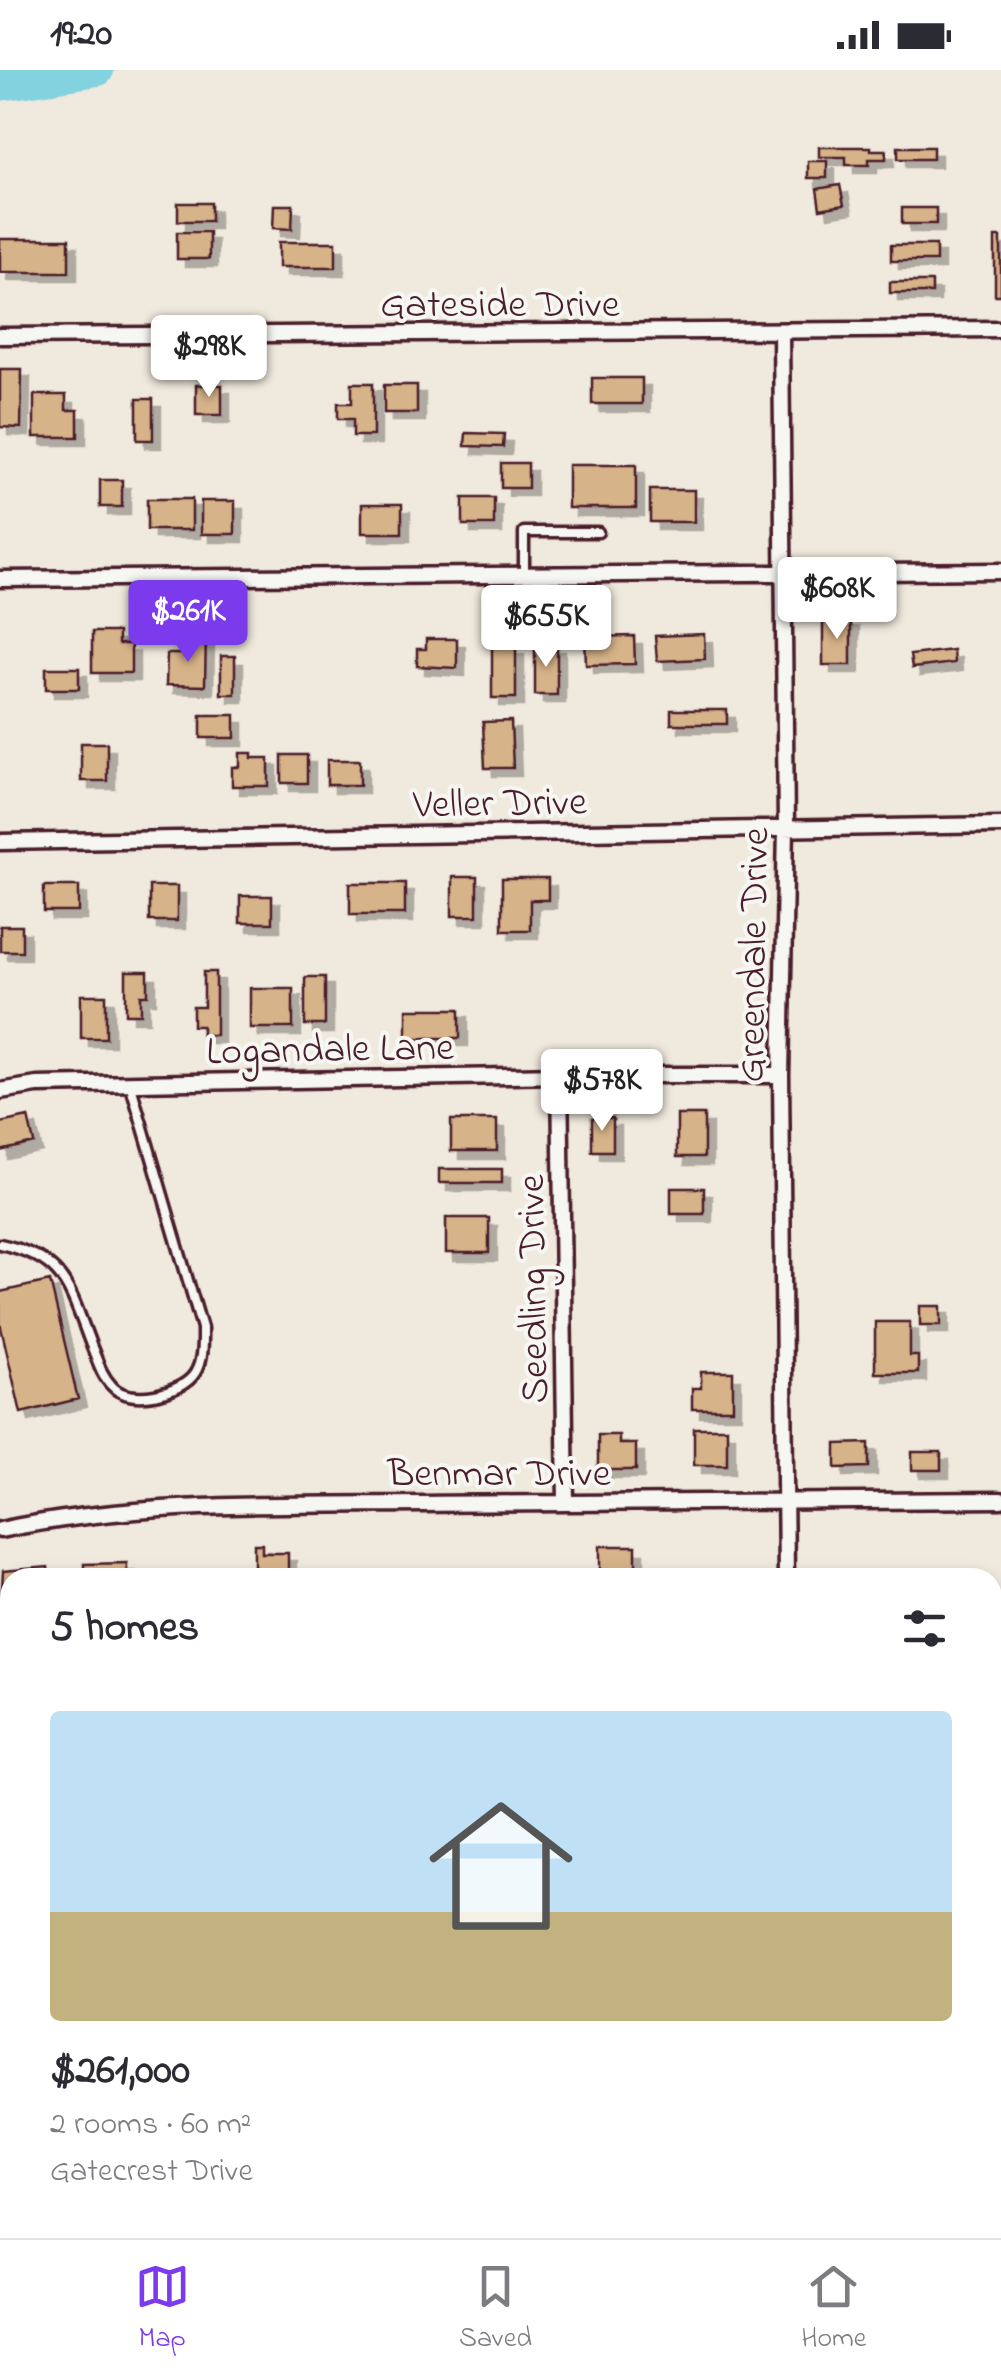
<!DOCTYPE html>
<html lang="en">
<head>
<meta charset="utf-8">
<style>
  body { margin:0; font-family:"Indie Flower",sans-serif; background:#f2f2f3; color:#2b2b33; height:100vh; display:flex; flex-direction:column; font-size:38px; white-space:nowrap }
  * { box-sizing:border-box; margin:0 }
  p { font-size:32px; color:#7c7c81 }
  .icon { flex:none; width:55px; height:55px; fill:none; stroke:currentColor; stroke-width:2; stroke-linecap:round; stroke-linejoin:round }
  .map { position:relative; flex:1; overflow:hidden }
  .side { position:absolute; left:0px; top:1498px; width:1002px; height:672px; display:flex; flex-direction:column; background:#fff; border-radius:30px 30px 0 0; box-shadow:0 5px 15px #0003 }
  .side>* { flex:none }
  .price { position:absolute; translate:-50% -85px; padding:0 22px; border-radius:10px; background:#fff; color:#222; font-size:32px; line-height:65px; filter:drop-shadow(0 2px 5px #0008) }
  .price::after { content:''; position:absolute; left:50%; top:60px; width:30px; height:22px; margin-left:-15px; background:inherit; clip-path:polygon(0 0,100% 0,50% 100%) }
  .price.on { background:#7c3aed; color:#fff }
  ul { padding:0; list-style:none }
  li { display:grid; align-content:center; gap:20px; height:530px; padding:0 50px }
  li+li { border-top:2px solid #e1e1e2 }
  li span { display:grid; place-items:center; height:310px; border-radius:10px; color:#555 }
  li>.icon { margin-inline-start:auto }
  span .icon { width:180px; height:180px; fill:#fffc; stroke-width:1 }
  li b { font-size:42px }
  h2 { display:flex; justify-content:space-between; align-items:center; height:120px; padding:0 50px; font-size:42px }
  .status { display:flex; justify-content:space-between; align-items:center; height:70px; padding:0 50px; background:#fff; direction:ltr }
  .status svg { height:28px; fill:currentColor }
  .menu { display:flex; justify-content:space-around; align-items:center; height:140px; border-top:2px solid #e1e1e2; background:#fff; font-size:28px; color:#7c7c81 }
  .menu a { display:grid; justify-items:center; gap:5px }
  .menu .on { color:#7c3aed }
  .map>svg:first-child { display:block }
</style>
</head>
<body>
<div class="status"><b>19:20</b><svg viewBox="0 0 49 12"><path d="M0 12V9h3v3zM5 12V6h3v6zM10 12V3h3v9zM15 12V0h3v12zM26 1h20v11H26zM47 4h2v5h-2z"/></svg></div>
<div class="map">
<svg width="1001" height="2168" viewBox="0 0 1001 2168">
  <defs>
    <filter id="shadow"><feDropShadow dx="8" dy="8" stdDeviation="0" flood-color="#0004"/></filter>
  </defs>
  <rect width="100%" height="100%" fill="#f0e9dd"/>
  <filter id="ink" filterUnits="userSpaceOnUse"><feTurbulence type="fractalNoise" baseFrequency=".01" numOctaves="2"/><feDisplacementMap in="SourceGraphic" scale="20" xChannelSelector="R" yChannelSelector="G"/><feConvolveMatrix kernelMatrix="1 2 1 2 8 2 1 2 1" color-interpolation-filters="sRGB"/></filter>
  <g filter="url(#ink)">
    <path fill="#aee7aa" stroke="#7c836a" stroke-width="2.5" d="M669 2160H791V2168H662Z"/>
    <g fill="none" stroke-linecap="round" stroke-linejoin="round">
      <path stroke="#82d2df" stroke-width="32" d="M0 15 98 0"/>
    </g>
    <path fill="#d7b389" stroke="#4a1f2b" stroke-width="2.5" filter="url(#shadow)" d="M819 77H871V80H886V89H869V95H846V87H819Z
      M898 77H933V89H898Z
      M808 91H827V108H808Z
      M840 115 844 135 820 139 817 119Z
      M178 133H211V151H178Z
      M274 135H293L292 159 273 158Z
      M902 138H936V154H902Z
      M177 162H209V189H177Z
      M995 167H1001V225H995Z
      M0 169H69V202H0Z
      M279 172H336V197H279Z
      M891 175H936V191H891Z
      M890 212H932V223H890Z
      M0 299H22L21 358 0 357Z
      M592 308H642V334H592Z
      M352 313H373V366H353V349H338V333H352Z
      M196 315H222V345H196Z
      M384 315H417V343H384Z
      M34 325H66V340H78V367H34Z
      M137 329H153V370H137Z
      M466 363 504 364 503 377 465 376Z
      M501 393H528V418H501Z
      M568 395H636V438H568Z
      M100 410H122V437H100Z
      M650 420H694V452H650Z
      M463 428H494V455H463Z
      M147 429H192V460H147Z
      M201 431H235V464H201Z
      M362 434H402V463H362Z
      M823 549H851V595H823Z
      M92 562H118V574H131V603H92Z
      M190 564 206 565 205 616 166 615 167 584H190Z
      M704 564 705 589 657 591 655 566Z
      M634 566 635 594 586 595 585 567Z
      M426 569H457V598L417 596V579H426Z
      M535 574H557V625H535Z
      M492 577H516V628H492Z
      M953 580 954 593 912 598 910 585Z
      M221 586H235V624H221Z
      M46 598H79V619H46Z
      M671 640H727V654H671Z
      M201 645H235V668H201Z
      M511 651 513 698H485L483 652Z
      M81 673H107V711H81Z
      M240 683H252V688H269V716H232V697H240Z
      M282 685H307V713H282Z
      M327 690H360V715H327Z
      M452 807H477V846H452Z
      M502 809H548V830H530V860H502Z
      M350 813H405V844H350Z
      M44 816H79V842H44Z
      M149 816H177V851H149Z
      M240 826H272V853H240Z
      M0 856H22V881H0Z
      M126 902H148V925H141V944H126Z
      M204 902H216V965H202V956H193V937H204Z
      M305 907H325V955H305Z
      M250 918H293V958H250Z
      M81 925H106V968H81Z
      M407 939H460V968H407Z
      M677 1045H704V1087H677Z
      M28 1047 34 1073 0 1081V1053Z
      M592 1048H613V1081H592Z
      M451 1050H497V1081H451Z
      M439 1099H502V1113H439Z
      M671 1118H704V1144H671Z
      M446 1148H489V1183H446Z
      M50 1211 78 1329 21 1343 0 1253V1222Z
      M920 1236H941V1255H920Z
      M875 1252H910V1286H918V1303H875Z
      M701 1302H733V1339H692V1318H701Z
      M694 1358H727V1395H694Z
      M598 1365H619V1374H636V1400H598Z
      M869 1373V1397L836 1398V1374Z
      M912 1382H941V1400H912Z
      M254 1474H262V1483H288V1508H254Z
      M600 1476H636V1508H600Z
      M127 1493V1508H84V1494Z
      M48 1497 49 1508H10V1555L0 1556 3 1501Z
      M10 1786V1821L0 1822V1787Z
      M521 2160H566L579 2168H515Z"/>
    <g fill="none" stroke-linecap="round" stroke-linejoin="round">
      <defs>
        <path id="service" d="M524 506V462H598
          M0 1174C66 1188 69 1218 91 1275 97 1289 101 1305 112 1316 129 1336 182 1324 195 1303 203 1290 202 1273 202 1258L130 1013"/>
        <path id="minor" d="M781 263 786 758 781 1005 786 1508
          M0 266 1001 259
          M0 509 1001 501
          M0 772 1001 755
          M560 1005 566 1433
          M0 1021 37 1015 560 1005H781
          M0 1460C140 1431 281 1435 424 1434 616 1432 808 1433 1001 1430
          M992 1677H1001
          M0 1716 10 1714
          M800 2160V2168
          M459 2168 464 2160"/>
        <path id="secondary" d="M0 1925 10 1964
          M49 2160 51 2168"/>
        <path id="motorway" d="M0 2079 10 2126
          M0 2127 10 2157"/>
      </defs>
      <use href="#service" stroke="#4a1f2b" stroke-width="15"/>
      <use href="#minor" stroke="#4a1f2b" stroke-width="21"/>
      <use href="#secondary" stroke="#4a1f2b" stroke-width="28"/>
      <use href="#motorway" stroke="#4a1f2b" stroke-width="32"/>
      <use href="#service" stroke="#f6f6f2" stroke-width="8"/>
      <use href="#minor" stroke="#f6f6f2" stroke-width="14"/>
      <use href="#secondary" stroke="#f6f6f2" stroke-width="20"/>
      <use href="#motorway" stroke="#f6f6f2" stroke-width="25"/>
    </g>
  </g>
  <g text-anchor="middle" stroke-width="8" stroke-linejoin="round" paint-order="stroke">
    <g font-size="40" fill="#4a1f2b" stroke="#f6f6f2">
      <text x="500" y="246">Gateside Drive</text>
      <text transform="translate(500 731) rotate(-1)" y="14">Veller Drive</text>
      <text transform="translate(751 885) rotate(-89)" y="14">Greendale Drive</text>
      <text transform="translate(330 977) rotate(-1)" y="14">Logandale Lane</text>
      <text transform="translate(531 1219) rotate(-91)" y="14">Seedling Drive</text>
      <text x="499" y="1415">Benmar Drive</text>
    </g>
  </g>
</svg>
<b class="price" style="left:209px;top:330px">$298K</b>
<b class="price" style="left:837px;top:572px">$608K</b>
<b class="price on" style="left:188px;top:595px">$261K</b>
<b class="price" style="left:546px;top:600px">$655K</b>
<b class="price" style="left:602px;top:1064px">$578K</b>
<section class="side">
<h2>5 homes<svg class="icon" aria-label="filters" viewBox="0 0 24 24"><path d="M4 7h16M4 17h16"/><circle cx="9" cy="7" r="2"/><circle cx="15" cy="17" r="2"/></svg></h2>
<ul>
<li><span style="background:linear-gradient(#bfe0f5 65%,#c2b280 0)"><svg class="icon" aria-label="home" viewBox="0 0 24 24"><path d="M3 11l9-7 9 7M6 9v11h12V9"/></svg></span><div><b>$261,000</b><p>2 rooms · 60 m²</p><p>Gatecrest Drive</p></div></li>
</ul>
</section>
</div>
<nav class="menu">
<a class="on"><svg class="icon" aria-label="map" viewBox="0 0 24 24"><path d="M3 6l6-2 6 2 6-2v14l-6 2-6-2-6 2zM9 4v14M15 6v14"/></svg>Map</a>
<a><svg class="icon" aria-label="saved" viewBox="0 0 24 24"><path d="M7 4h10v16l-5-4-5 4z"/></svg>Saved</a>
<a><svg class="icon" aria-label="home" viewBox="0 0 24 24"><path d="M3 11l9-7 9 7M6 9v11h12V9"/></svg>Home</a>
</nav>
</body>
</html>
